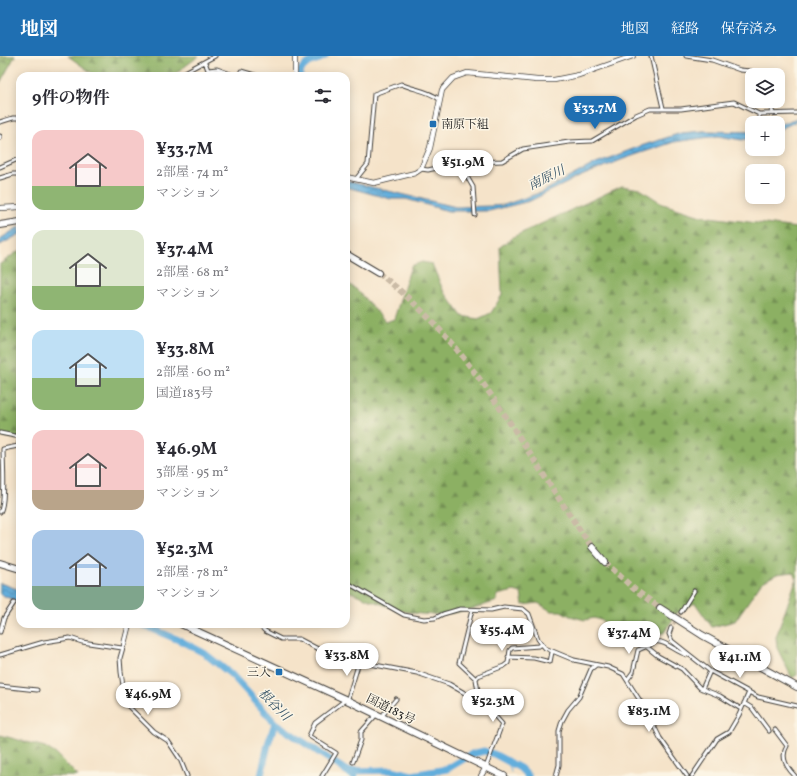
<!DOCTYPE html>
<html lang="ja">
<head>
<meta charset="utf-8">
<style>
  body { margin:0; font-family:Vollkorn,"Noto Serif JP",serif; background:#f2f2f3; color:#2b2b33; height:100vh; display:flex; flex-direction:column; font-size:15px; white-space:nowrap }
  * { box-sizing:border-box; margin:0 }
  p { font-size:13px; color:#7c7c81 }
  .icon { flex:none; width:22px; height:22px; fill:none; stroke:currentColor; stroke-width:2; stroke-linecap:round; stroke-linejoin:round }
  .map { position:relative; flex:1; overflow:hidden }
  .panel { position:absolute; left:16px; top:16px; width:334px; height:556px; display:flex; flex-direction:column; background:#fff; border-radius:12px; box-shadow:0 2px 10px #0003 }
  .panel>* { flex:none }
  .controls { position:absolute; left:745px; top:12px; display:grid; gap:8px }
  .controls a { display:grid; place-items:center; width:40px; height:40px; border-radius:8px; background:#fff; box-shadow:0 2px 10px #0003; font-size:20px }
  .price { position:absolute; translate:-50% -34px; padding:0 9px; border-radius:14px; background:#fff; color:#222; font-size:13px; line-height:26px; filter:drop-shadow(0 1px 2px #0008) }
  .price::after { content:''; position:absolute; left:50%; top:24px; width:12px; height:9px; margin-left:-6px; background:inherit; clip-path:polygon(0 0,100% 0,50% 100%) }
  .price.on { background:#1f6fb2; color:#fff }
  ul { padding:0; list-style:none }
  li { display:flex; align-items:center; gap:12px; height:100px; padding:0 16px }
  li span { display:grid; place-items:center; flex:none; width:112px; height:80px; border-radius:12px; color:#555 }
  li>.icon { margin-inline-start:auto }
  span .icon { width:48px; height:48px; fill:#fffc; stroke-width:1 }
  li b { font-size:17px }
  h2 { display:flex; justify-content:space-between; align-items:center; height:48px; padding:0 16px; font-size:17px }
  header { display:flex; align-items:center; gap:24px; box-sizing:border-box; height:56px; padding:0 20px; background:#1f6fb2; color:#fff }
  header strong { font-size:19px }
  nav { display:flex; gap:22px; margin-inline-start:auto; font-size:14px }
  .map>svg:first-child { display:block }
</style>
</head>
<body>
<header>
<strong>地図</strong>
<nav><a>地図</a><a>経路</a><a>保存済み</a></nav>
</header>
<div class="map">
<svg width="797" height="720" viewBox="0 0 797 720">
  <defs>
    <pattern id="forest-firs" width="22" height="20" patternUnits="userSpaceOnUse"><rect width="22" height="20" fill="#8cb064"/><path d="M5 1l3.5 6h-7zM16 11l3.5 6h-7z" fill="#728e52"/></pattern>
    <pattern id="water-waves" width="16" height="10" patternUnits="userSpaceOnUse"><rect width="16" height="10" fill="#64aedc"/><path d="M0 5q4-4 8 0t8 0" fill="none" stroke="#528db2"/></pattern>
  </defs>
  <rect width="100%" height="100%" fill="#fcf5e5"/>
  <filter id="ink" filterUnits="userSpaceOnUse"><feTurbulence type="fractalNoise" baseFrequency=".025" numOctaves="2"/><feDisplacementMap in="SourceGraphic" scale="8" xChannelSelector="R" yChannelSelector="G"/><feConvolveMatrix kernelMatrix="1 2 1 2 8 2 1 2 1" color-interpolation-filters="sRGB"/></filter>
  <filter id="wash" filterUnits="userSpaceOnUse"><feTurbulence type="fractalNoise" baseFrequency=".012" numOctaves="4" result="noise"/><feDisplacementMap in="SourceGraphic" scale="16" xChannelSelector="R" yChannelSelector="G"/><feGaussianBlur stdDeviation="0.9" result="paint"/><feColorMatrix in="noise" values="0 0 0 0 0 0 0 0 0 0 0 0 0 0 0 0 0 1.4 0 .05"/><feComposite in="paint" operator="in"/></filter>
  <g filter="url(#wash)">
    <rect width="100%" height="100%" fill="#f5e3c9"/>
    <path fill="url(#forest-firs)" stroke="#546640" d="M0 0H15L0 27Z
      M68 0H199L172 20H96Z
      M622 130 640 133 663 148 701 160 797 172V619L792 622 777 592 776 581 796 524 793 516 777 518 761 527 735 565 712 571 695 547 677 557 664 577 632 578 619 581 603 565 594 562 585 564 570 560 561 555H551L538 547 523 549 521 537 514 535 497 539V545C431 568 408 560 346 534V226L357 234 386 266 394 263 411 210 422 206 432 208 443 234 462 260 478 263 491 257 502 239 500 191 513 181Z
      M20 194V383L0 380V208Z
      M0 679 45 691 56 698 78 720H0Z"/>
    <path fill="url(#water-waves)" stroke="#40657c" d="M797 62V65L778 74V69Z
      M703 75 752 76V82L742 84 718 80 674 86 626 102 579 121 530 145 489 155H448L406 143H391L346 131V125L456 151 491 150 504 149 542 136 596 107 638 91 681 77Z
      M20 170V178L0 189V183Z
      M0 527 20 534V547L0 538Z"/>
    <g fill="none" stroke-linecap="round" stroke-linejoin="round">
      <path stroke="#64aedc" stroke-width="1" d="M508 706 511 716"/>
      <path stroke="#64aedc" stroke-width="7" d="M300 20C300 6 316 6 325 0
        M141 568 181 585 204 597 232 619 275 667 354 720
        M345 715 392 714 412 719 447 713 472 698 484 695 494 698 520 712 528 720
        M261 720 268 688 275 667"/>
    </g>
  </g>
  <g filter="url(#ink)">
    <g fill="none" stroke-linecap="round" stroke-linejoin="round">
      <path stroke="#cabba6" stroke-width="3" stroke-dasharray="3 1.5" stroke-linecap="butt" d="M671 572 681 556"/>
      <path stroke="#cabba6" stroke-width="6" stroke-dasharray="6 3" stroke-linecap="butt" d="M378 217C473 287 524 397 592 491
        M605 506 634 533 660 552"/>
      <defs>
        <path id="street" d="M651 0 663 52
          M686 0 712 4 740 14 751 15 754 19
          M205 6 208 14 217 13 236 20
          M241 15 258 20
          M182 20 185 16 215 0
          M770 45 773 58
          M0 66 13 62H20
          M759 67V58
          M0 80V82
          M459 107 473 131 475 159
          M0 111 16 104
          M421 113 428 114 459 107 502 105 523 93 569 86 592 85 636 59 650 53H681L734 46 759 58 797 57
          M0 122 13 118H20
          M356 123 368 108 374 38 401 28C414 34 427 34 439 43
          M0 377 20 381
          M0 456C6 448 3 406 3 393L18 390 20 383
          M346 526 404 559 424 563 435 562 443 558 460 553 491 554 504 551 523 553 529 558 538 583 545 592 574 604 608 611 623 618 646 654 660 682 687 720
          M472 554 459 607 476 623 479 642
          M681 556 694 535
          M258 568 265 575 281 583H299L318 593 359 606 417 617 449 628 468 639 479 642 502 668 486 711
          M671 572 669 578 672 585 710 615 758 641 797 650
          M0 576 4 562 14 547
          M124 588 120 602 121 616 125 643 128 650 154 676 168 685 180 703 187 720
          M647 591 658 600 682 613 700 632 720 640 741 653
          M0 599 44 586 70 582 82 586 122 592
          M508 601 534 602 550 606 552 596
          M476 623 478 620 504 610 508 607 510 594 512 592 539 590 542 588
          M627 624 633 616 638 594C644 592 650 588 656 586 664 583 678 598 688 599
          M0 630 37 634
          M702 633 710 615
          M744 647 752 652 769 675
          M381 661 396 643
          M775 674 787 690C780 701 787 712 795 720
          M353 706 361 684V676L376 659
          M322 720 336 697 309 680 315 667 348 642 359 606
          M556 720 559 709V675L562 665 568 654 579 641 591 613 596 609
          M692 720 717 683 729 676 739 659 749 636"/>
        <path id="secondary" d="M295 20V0
          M346 121 374 127 415 117 421 113 430 92 442 34 453 22 467 17 537 24H554L579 19 633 0
          M0 152 20 151
          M124 588 129 568
          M481 720 486 711"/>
        <path id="highway" d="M0 169 20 166
          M346 198 378 217
          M592 491 605 506
          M0 507 20 513
          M660 552 702 579 797 631
          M181 568 351 646 504 720"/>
      </defs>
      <use href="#street" stroke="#3d3a36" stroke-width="5"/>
      <use href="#secondary" stroke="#3d3a36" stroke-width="6"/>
      <use href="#highway" stroke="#3d3a36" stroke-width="8"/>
      <use href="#street" stroke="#fff" stroke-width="3"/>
      <use href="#secondary" stroke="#fff" stroke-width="4.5"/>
      <use href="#highway" stroke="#fff" stroke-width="6"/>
    </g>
  </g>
  <g fill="#1f6fb2" stroke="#fcf5e5" stroke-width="1.5">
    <rect x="429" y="64" width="8" height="8" rx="2"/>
    <rect x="275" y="612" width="8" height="8" rx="2"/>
  </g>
  <g text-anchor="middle" stroke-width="3" stroke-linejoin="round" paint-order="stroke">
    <g font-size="12" fill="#1c1c1c" stroke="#fcf5e5" text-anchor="start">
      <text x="441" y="72">南原下組</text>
      <text x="271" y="620" text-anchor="end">三入</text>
    </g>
    <g font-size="12" fill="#1c1c1c" stroke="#fcf5e5">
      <text transform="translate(391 653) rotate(26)" y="4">国道183号</text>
    </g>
    <g font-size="13" font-style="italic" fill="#395669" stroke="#fcf5e5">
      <text transform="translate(546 121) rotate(-26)" y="5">南原川</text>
      <text transform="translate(275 648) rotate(45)" y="5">根谷川</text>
    </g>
  </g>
</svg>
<div class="controls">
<a><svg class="icon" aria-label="layers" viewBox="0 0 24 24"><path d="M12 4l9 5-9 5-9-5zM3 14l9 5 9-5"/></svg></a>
<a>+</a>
<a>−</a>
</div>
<b class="price on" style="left:595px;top:74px">¥33.7M</b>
<b class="price" style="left:463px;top:128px">¥51.9M</b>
<b class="price" style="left:502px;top:596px">¥55.4M</b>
<b class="price" style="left:629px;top:599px">¥37.4M</b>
<b class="price" style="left:347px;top:621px">¥33.8M</b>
<b class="price" style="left:740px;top:623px">¥41.1M</b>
<b class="price" style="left:148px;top:660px">¥46.9M</b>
<b class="price" style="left:493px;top:667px">¥52.3M</b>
<b class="price" style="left:649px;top:677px">¥83.1M</b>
<section class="panel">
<h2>9件の物件<svg class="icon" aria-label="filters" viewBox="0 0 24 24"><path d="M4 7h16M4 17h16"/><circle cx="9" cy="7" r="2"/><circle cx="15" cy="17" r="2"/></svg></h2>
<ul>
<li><span style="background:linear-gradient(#f6c9c9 70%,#8fb573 0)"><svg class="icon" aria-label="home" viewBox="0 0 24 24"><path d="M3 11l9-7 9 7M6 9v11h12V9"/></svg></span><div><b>¥33.7M</b><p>2部屋 · 74 m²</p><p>マンション</p></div></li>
<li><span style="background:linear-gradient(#dfe7d0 70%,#8fb573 0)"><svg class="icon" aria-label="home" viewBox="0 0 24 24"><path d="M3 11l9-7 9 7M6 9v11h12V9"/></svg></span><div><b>¥37.4M</b><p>2部屋 · 68 m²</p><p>マンション</p></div></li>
<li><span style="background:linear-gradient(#bfe0f5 60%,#8fb573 0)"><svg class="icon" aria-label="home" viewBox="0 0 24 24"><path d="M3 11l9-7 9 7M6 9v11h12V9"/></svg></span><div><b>¥33.8M</b><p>2部屋 · 60 m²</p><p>国道183号</p></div></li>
<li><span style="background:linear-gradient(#f6c9c9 75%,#b9a48a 0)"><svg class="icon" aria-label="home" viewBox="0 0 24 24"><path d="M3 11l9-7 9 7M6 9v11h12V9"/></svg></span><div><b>¥46.9M</b><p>3部屋 · 95 m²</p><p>マンション</p></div></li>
<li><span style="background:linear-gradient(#a9c7e8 70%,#7fa58c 0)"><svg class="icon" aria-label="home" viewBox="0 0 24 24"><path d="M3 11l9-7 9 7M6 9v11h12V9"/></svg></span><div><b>¥52.3M</b><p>2部屋 · 78 m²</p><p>マンション</p></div></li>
</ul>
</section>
</div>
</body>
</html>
